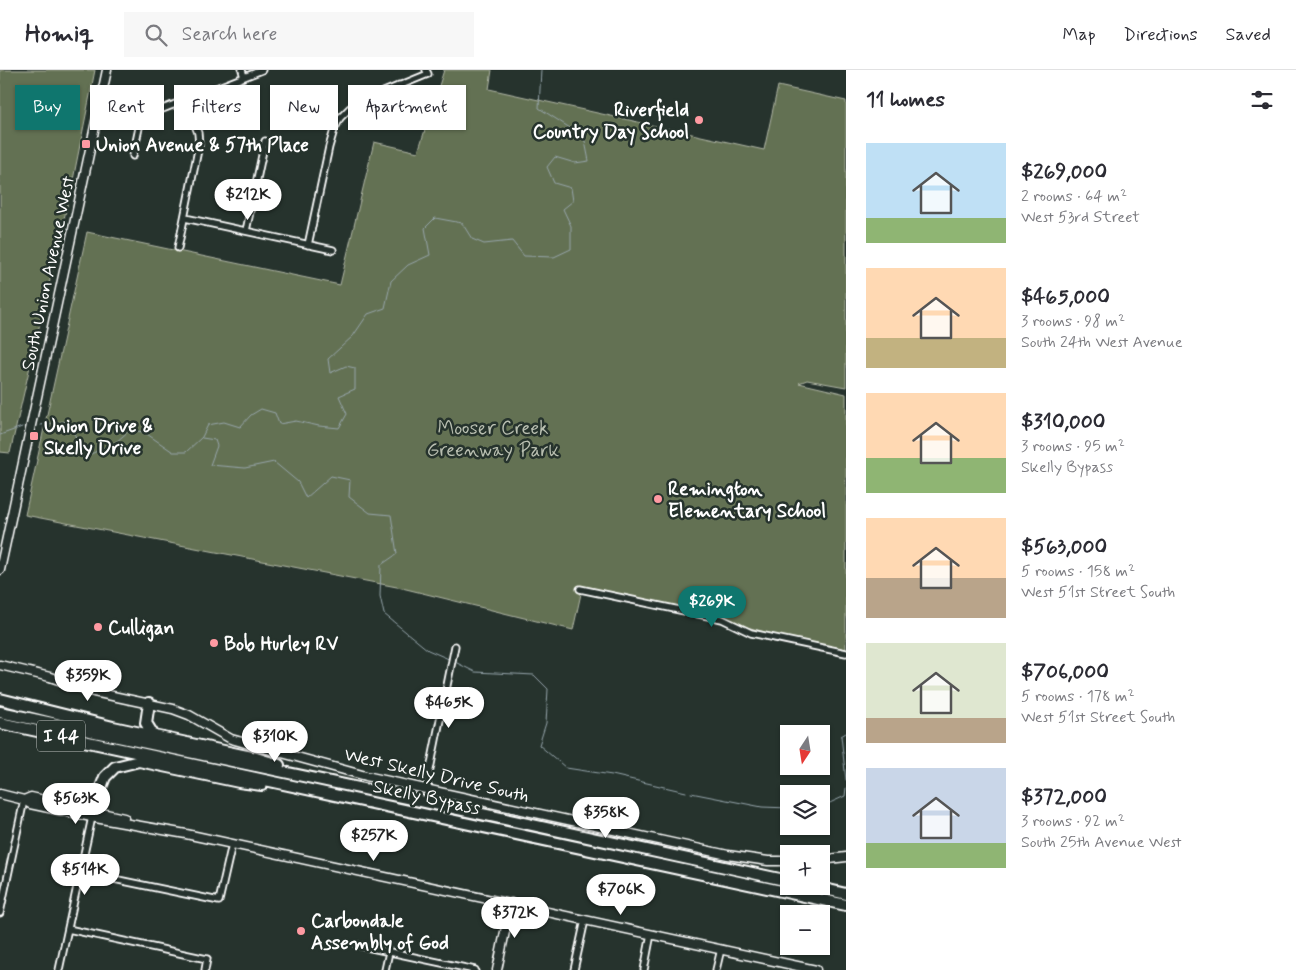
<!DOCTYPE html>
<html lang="en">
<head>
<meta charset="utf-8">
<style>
  body { margin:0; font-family:Mynerve,sans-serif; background:#f7f7f7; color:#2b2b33; height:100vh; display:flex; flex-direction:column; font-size:19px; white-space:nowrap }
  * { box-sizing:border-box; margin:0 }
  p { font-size:16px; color:#7c7c81 }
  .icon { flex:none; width:28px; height:28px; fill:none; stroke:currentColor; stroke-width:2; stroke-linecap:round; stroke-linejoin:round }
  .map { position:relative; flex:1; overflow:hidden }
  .sheet { display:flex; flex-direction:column; background:#fff; width:450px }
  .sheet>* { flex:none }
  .hud { position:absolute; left:15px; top:15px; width:475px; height:45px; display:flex; gap:10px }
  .needle { width:32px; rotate:192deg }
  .controls { position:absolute; left:780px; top:655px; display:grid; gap:10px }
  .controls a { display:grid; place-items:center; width:50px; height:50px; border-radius:0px; background:#fff; box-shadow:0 1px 4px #0004; font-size:25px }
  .price { position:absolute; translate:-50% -42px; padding:0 11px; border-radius:18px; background:#fff; color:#222; font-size:16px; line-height:32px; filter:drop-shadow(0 1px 2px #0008) }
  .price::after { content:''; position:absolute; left:50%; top:30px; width:15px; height:11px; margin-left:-8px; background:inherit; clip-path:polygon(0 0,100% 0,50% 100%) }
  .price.selected { background:#0f766e; color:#fff }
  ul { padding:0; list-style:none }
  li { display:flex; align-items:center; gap:15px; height:125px; padding:0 20px }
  li span { display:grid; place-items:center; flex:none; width:140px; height:100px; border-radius:0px; color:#555 }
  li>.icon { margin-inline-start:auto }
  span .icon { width:60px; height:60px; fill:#fffc; stroke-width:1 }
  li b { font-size:21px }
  h2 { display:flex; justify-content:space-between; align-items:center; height:60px; padding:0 20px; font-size:21px }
  .pill { padding:0 18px; border-radius:0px; background:#fff; box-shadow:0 1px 4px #0004; font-size:18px; line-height:45px }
  .pill.selected { background:#0f766e; color:#fff }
  header { display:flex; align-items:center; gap:30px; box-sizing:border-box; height:70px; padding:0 25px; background:#fff; border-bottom:1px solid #e1e1e2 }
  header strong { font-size:24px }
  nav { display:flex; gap:28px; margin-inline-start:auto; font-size:18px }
  .search { width:350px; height:45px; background:#f7f7f7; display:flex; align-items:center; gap:12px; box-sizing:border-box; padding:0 18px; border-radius:0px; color:#7c7c81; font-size:19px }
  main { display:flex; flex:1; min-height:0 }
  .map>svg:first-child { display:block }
</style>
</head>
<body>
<header>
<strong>Homiq</strong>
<div class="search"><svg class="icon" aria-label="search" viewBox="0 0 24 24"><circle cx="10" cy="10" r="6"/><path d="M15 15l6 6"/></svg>Search here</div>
<nav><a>Map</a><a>Directions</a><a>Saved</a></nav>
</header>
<main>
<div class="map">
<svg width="846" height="900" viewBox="0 0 846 900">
  <rect width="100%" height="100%" fill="#26332d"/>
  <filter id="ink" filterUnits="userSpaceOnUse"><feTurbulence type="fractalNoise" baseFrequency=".02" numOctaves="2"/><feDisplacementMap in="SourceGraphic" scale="10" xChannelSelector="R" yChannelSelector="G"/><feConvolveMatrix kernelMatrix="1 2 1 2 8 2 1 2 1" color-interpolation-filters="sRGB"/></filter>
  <g filter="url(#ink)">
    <path fill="#647152" stroke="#b2b8a8" d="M0 0H95L73 110 10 383 0 382Z
      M444 0H492L489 19 764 80 778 16 846 31V317L807 310 799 313 846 324V580L776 565 747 557 582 519 573 560 402 518 25 445 87 162 340 215 374 72 418 82Z"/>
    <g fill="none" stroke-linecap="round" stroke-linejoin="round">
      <path stroke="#97a6ad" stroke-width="1" d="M41 355 68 351 75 365 79 380 91 384 116 372 130 360 144 362 173 382H186L202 367 208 355 224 352 240 357 251 345 261 339 275 343 279 354 296 351 319 356 339 358 347 344 339 326 355 319V298L346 296 330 303 328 289 353 266 368 244 385 238 391 211 408 195 430 185 425 158 435 148 462 153 472 169 484 174 512 171 524 186 554 187 571 179V156L563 139 573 131 571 118 554 113 547 97 555 87 575 93 589 91 585 71 570 58 539 38 541 0
        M0 365 22 357
        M202 368 215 370 217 376 210 395 245 398 274 392 298 412 306 428 331 406 350 410 349 427 370 443 391 445 397 484 381 495 380 526 384 544 428 580 451 590
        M455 592 475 602 534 605 548 619 546 653 539 675 566 698 612 705 686 722
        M846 663 841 666 846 710
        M691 723 762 737 789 738
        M821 737 845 726 846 718"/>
      <defs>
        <path id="street" d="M242 0 244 7
          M399 15 413 51
          M101 31 143 39 160 40 262 0
          M133 86 143 39
          M185 148 333 180
          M246 161 265 71
          M308 175 329 77 334 60 340 48 350 38 359 32 428 4 426 0
          M178 178 199 75 198 63 186 31
          M580 519 722 549 751 563 846 583
          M426 719 455 576
          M80 802 219 831 232 774
          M0 843 24 730
          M68 859 207 889 205 900
          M357 875 475 900
          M59 900 92 747
          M385 900 389 882
          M574 900 585 850
          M644 900 651 864
          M716 900 721 879"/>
        <path id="secondary" d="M0 500 107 0
          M0 595 50 607 94 622 173 639 189 645 231 669 366 706 728 785 768 791H789
          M0 724 24 730 30 734 101 749 186 764 816 900
          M24 730 31 727 124 748
          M821 790 846 787
          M497 900 511 833"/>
        <path id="highway" d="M0 629 113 657 256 688 279 695
          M149 633 146 653 154 666
          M0 642 496 747 789 811
          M0 653 846 835
          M92 747 93 741 96 739 100 720 105 707 115 697 139 691 239 712 262 715
          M812 816 846 824"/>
      </defs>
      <use href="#street" stroke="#fff" stroke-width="9"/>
      <use href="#secondary" stroke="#fff" stroke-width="11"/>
      <use href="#highway" stroke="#fff" stroke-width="14"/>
      <use href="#street" stroke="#26332d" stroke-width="5.5"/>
      <use href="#secondary" stroke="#26332d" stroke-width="8"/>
      <use href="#highway" stroke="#26332d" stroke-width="10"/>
    </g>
  </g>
  <g fill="#ff9aa2" stroke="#26332d" stroke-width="2">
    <circle cx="699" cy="50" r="5"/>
    <rect x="81" y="69" width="10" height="10" rx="2.5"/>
    <rect x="29" y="361" width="10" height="10" rx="2.5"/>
    <circle cx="658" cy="429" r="5"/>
    <circle cx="98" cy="557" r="5"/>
    <circle cx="214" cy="573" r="5"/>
    <circle cx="301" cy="861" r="5"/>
  </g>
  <g text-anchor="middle" stroke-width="5" stroke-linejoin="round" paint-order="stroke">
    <rect fill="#26332d" stroke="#bec2c0" stroke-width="1" x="37" y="650.5" width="48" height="31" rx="4"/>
    <g font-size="18" font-weight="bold" fill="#fff">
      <text x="61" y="672">I 44</text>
    </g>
    <g font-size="19" font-weight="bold" fill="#fff" stroke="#26332d" text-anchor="start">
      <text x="689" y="46" text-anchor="end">Riverfield<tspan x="689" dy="22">Country Day School</tspan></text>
      <text x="96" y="81">Union Avenue &amp; 57th Place</text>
      <text x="44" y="362">Union Drive &amp;<tspan x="44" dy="22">Skelly Drive</tspan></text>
      <text x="668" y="425">Remington<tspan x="668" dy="22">Elementary School</tspan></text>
      <text x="108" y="564">Culligan</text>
      <text x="224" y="580">Bob Hurley RV</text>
      <text x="311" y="857">Carbondale<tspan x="311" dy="22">Assembly of God</tspan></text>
    </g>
    <g font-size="19" fill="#fff" stroke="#26332d">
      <text transform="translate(47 203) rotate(-78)" y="7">South Union Avenue West</text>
      <text transform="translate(437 704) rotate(13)" y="7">West Skelly Drive South</text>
      <text transform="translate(427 726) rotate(12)" y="7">Skelly Bypass</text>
    </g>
    <g font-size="19" fill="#b9bfb1" stroke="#26332d">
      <text x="493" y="364">Mooser Creek<tspan x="493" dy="22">Greenway Park</tspan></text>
    </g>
  </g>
</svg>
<div class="controls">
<a><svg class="needle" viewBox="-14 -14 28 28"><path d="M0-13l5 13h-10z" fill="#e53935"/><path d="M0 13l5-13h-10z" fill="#7c7c81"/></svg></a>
<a><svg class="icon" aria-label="layers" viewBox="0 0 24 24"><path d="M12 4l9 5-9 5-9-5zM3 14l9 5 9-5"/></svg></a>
<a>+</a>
<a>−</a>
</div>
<b class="price" style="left:248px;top:151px">$212K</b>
<b class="price selected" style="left:712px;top:558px">$269K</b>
<b class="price" style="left:88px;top:632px">$359K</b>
<b class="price" style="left:449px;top:659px">$465K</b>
<b class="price" style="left:275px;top:693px">$310K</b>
<b class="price" style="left:76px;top:755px">$563K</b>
<b class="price" style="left:606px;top:769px">$358K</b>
<b class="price" style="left:374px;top:792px">$257K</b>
<b class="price" style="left:85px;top:826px">$514K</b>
<b class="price" style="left:621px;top:846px">$706K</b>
<b class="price" style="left:515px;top:869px">$372K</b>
<div class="hud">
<a class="pill selected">Buy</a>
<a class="pill">Rent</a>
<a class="pill">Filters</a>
<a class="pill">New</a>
<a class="pill">Apartment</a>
</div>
</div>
<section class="sheet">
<h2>11 homes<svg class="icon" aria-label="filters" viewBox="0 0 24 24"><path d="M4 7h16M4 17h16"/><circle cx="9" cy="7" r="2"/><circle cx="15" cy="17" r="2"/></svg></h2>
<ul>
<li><span style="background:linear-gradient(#bfe0f5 75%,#8fb573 0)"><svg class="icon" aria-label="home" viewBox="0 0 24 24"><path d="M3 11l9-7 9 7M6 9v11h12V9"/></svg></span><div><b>$269,000</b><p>2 rooms · 64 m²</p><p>West 53rd Street</p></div></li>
<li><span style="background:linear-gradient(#ffd9b3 70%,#c2b280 0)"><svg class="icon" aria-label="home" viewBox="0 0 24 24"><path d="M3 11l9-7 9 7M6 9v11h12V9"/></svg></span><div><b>$465,000</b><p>3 rooms · 98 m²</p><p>South 24th West Avenue</p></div></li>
<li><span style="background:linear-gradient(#ffd9b3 65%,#8fb573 0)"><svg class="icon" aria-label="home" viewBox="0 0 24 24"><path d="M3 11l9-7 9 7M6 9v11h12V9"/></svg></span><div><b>$310,000</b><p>3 rooms · 95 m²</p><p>Skelly Bypass</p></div></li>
<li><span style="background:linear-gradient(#ffd9b3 60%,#b9a48a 0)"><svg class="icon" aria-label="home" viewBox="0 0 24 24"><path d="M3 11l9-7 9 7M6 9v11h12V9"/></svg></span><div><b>$563,000</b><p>5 rooms · 158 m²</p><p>West 51st Street South</p></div></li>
<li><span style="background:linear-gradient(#dfe7d0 75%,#b9a48a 0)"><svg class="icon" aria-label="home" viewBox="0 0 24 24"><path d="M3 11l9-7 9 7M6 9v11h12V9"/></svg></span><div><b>$706,000</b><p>5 rooms · 178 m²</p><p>West 51st Street South</p></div></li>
<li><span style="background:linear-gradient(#c9d6e8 75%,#8fb573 0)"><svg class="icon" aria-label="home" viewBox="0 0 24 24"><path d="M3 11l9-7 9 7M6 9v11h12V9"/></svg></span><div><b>$372,000</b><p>3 rooms · 92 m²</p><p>South 25th Avenue West</p></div></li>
</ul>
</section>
</main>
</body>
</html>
